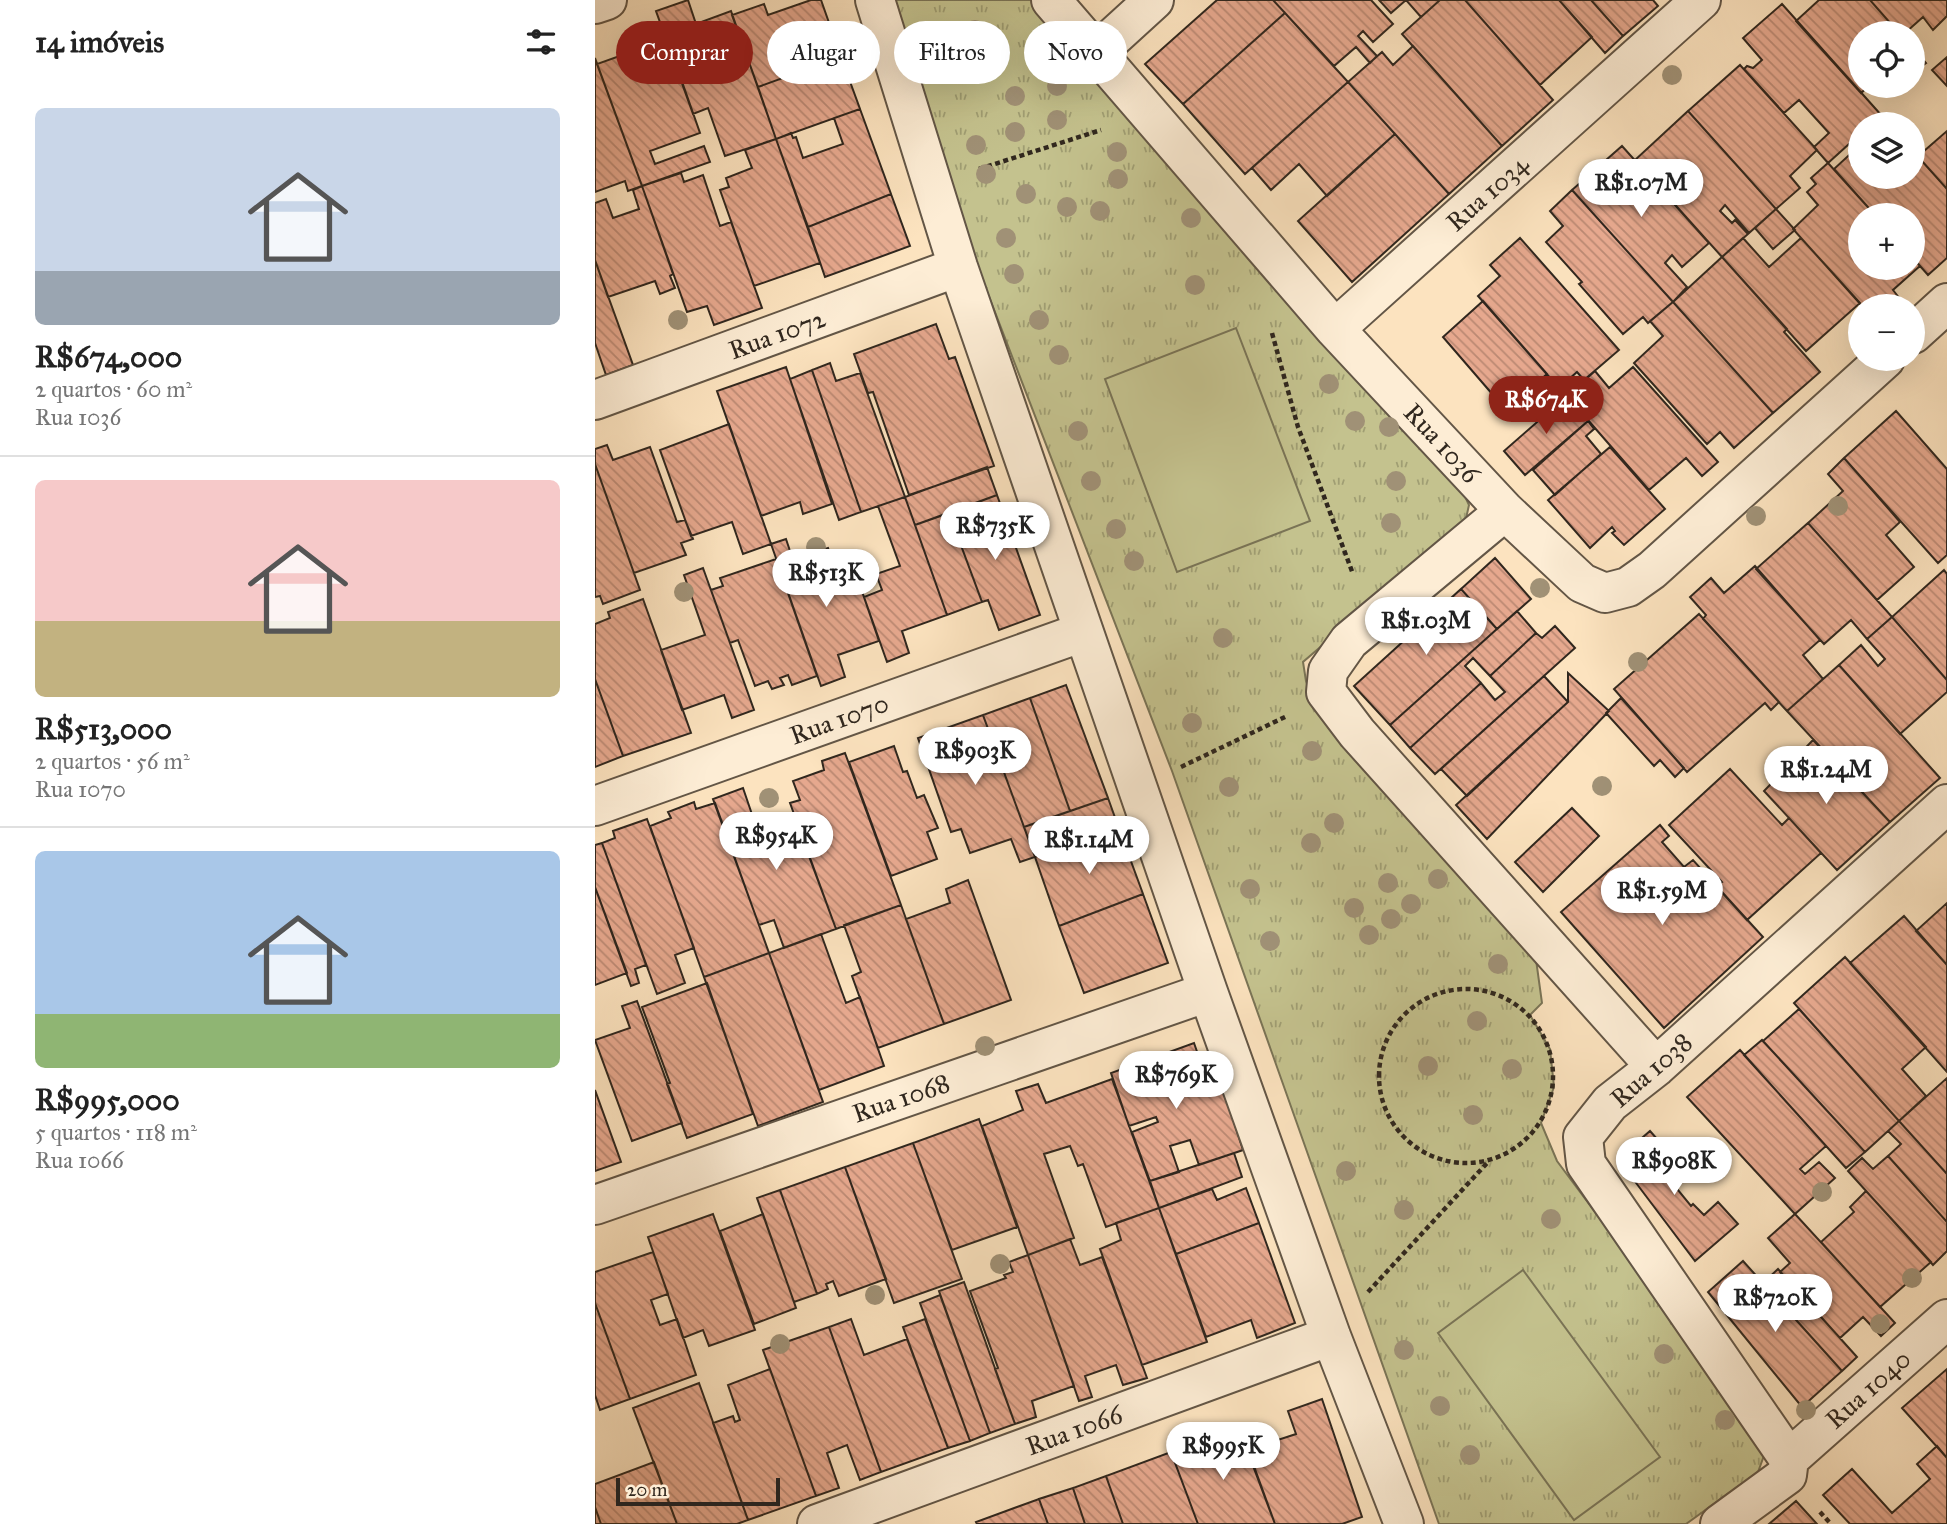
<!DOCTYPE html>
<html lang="pt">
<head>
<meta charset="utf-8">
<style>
  body { margin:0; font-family:"IM FELL Great Primer",serif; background:#f6f6f6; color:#222; height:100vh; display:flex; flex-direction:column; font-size:26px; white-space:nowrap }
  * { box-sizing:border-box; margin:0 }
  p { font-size:23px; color:#767676 }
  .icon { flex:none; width:38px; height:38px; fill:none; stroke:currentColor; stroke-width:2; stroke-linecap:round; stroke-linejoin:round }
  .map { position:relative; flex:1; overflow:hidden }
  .panel { display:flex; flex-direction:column; background:#fff; width:595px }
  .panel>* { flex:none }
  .hud { position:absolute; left:21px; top:21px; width:665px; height:63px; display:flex; gap:14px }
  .tools { position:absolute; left:1253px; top:21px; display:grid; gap:14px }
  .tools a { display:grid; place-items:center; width:77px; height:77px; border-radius:50%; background:#fff; box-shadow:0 7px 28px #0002; font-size:35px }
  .scale { position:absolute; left:21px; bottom:18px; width:164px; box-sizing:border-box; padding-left:7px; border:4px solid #30271e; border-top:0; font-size:19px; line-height:24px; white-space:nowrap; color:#30271e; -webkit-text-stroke:5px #fdedd5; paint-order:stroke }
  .price { position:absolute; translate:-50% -60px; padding:0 16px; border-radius:24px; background:#fff; color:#222; font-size:23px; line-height:46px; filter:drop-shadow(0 2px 4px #0008) }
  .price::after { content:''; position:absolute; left:50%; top:42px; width:21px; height:16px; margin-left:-10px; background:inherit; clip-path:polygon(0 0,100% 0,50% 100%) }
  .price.on { background:#8f2418; color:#fff }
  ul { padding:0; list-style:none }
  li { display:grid; align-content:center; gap:14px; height:371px; padding:0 35px }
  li+li { border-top:2px solid #e0e0e0 }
  li span { display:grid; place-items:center; height:217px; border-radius:10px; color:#555 }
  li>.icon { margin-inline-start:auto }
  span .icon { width:126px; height:126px; fill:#fffc; stroke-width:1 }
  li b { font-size:30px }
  h2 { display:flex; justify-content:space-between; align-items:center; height:84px; padding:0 35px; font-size:30px }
  .pill { padding:0 24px; border-radius:32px; background:#fff; box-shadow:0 7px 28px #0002; font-size:24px; line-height:63px }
  .pill.on { background:#8f2418; color:#fff }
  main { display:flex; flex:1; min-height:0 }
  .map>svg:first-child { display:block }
</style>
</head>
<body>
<main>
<section class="panel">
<h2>14 imóveis<svg class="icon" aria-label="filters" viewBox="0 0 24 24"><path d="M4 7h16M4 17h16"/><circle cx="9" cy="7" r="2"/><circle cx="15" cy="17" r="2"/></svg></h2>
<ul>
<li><span style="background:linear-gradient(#c9d6e8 75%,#9aa5b1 0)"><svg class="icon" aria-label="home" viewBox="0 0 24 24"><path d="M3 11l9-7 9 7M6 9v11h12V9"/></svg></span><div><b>R$674,000</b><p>2 quartos · 60 m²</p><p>Rua 1036</p></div></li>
<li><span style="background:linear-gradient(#f6c9c9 65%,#c2b280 0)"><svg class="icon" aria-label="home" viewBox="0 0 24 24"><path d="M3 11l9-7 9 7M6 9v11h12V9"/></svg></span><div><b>R$513,000</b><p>2 quartos · 56 m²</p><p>Rua 1070</p></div></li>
<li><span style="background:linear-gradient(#a9c7e8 75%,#8fb573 0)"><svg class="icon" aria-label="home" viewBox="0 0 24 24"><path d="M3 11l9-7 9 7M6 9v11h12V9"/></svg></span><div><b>R$995,000</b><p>5 quartos · 118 m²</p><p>Rua 1066</p></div></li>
</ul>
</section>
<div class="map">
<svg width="1352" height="1524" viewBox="0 0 1352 1524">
  <defs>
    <pattern id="grass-tufts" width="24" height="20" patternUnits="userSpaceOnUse" patternTransform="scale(1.75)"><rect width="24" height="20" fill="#c4c28e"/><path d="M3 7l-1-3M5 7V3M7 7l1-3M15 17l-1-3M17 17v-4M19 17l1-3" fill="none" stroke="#a09e73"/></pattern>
    <pattern id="building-back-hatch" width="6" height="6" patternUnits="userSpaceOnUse" patternTransform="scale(1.75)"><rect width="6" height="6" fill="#e6a88e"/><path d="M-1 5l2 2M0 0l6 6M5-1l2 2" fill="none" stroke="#bb8973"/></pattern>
  </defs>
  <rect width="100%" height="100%" fill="#fce3bf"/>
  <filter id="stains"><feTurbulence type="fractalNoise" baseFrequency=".00286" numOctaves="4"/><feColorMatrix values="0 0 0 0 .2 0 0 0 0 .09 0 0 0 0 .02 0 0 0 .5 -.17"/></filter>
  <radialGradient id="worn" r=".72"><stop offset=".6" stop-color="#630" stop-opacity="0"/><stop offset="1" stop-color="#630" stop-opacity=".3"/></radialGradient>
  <path fill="url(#grass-tufts)" stroke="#7a7456" stroke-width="2" d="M295 0H437L867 490 874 505 870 523 708 662 711 681 715 692 939 945 947 1003 935 1015 955 1049 959 1087 946 1123 962 1161 1168 1437 1171 1450 1163 1472 1091 1524H844L577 771 349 180Z"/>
  <path fill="#c4c28e" stroke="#7a7456" stroke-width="2" d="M641 328 715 521 582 572 510 379Z
    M928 1270 1065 1457 979 1520 843 1333Z"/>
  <path fill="url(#building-back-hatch)" stroke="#30271e" stroke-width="2" d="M93 0 101 24 136 11 181 139 130 156 113 108 98 114 61 11Z
    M216 0H226L246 57 163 87 137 15 169 4 173 15Z
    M622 0H678L690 13 588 104 550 64Z
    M678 0H776L798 24 778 42 768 31 763 36 782 56 775 63 761 47 739 66Z
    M784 0H811L796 13Z
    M811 0H845L826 17Z
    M845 0H870L958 100 907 146 807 34Z
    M870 0H964L997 37 945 85Z
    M964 0H996L1028 36 1010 53Z
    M996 0H1058L1063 6 1028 36Z
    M1224 0H1275L1304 33H1265V86H1274L1266 93 1201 21Z
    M1275 0H1352V16L1338 30 1328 17 1310 33H1304Z
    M1187 4 1287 116 1277 124H1265V134L1233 163 1219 147 1234 133 1204 100 1189 113 1149 69 1152 66 1158 68 1167 60 1148 38Z
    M690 13 753 82 650 174 588 104Z
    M72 39 105 133 55 151 60 164 109 146 115 162 47 186 2 64Z
    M818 46 907 146 854 194 753 82 787 52 798 65Z
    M1318 48 1331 63 1320 71 1318 69Z
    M246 57 265 109 181 139 163 87Z
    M1352 57V86L1337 70Z
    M0 58 47 186 33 191 30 181 0 192Z
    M1145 65 1222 150 1195 176 1205 188 1181 209 1093 111Z
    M753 82 800 134 732 196 704 164 676 190 657 168Z
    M265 109 296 194 213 227 181 139 196 133 198 138 201 137 208 158 248 144 239 118Z
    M1093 111 1181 209 1154 233 1130 205 1125 211 1137 223 1140 220 1153 234 1127 257 1040 160Z
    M1352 131V189L1318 151V142L1320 140 1329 151Z
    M800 134 854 194 757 282 703 221Z
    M181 139 225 263 159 286 125 190 134 187 131 178 157 168 150 150Z
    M1265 145V177H1318V151L1352 189V258L1333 275 1318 258V215H1280L1239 169Z
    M1027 146 1114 243 1087 267 1077 255 1070 263 1092 287 1078 302 977 190Z
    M1233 163 1280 215H1265V268H1318V258L1325 266 1298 290 1305 299 1297 306H1267L1198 229 1223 205 1212 192 1221 184 1216 178Z
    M86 173 89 182 108 175 125 226 136 222 167 308 119 325 112 306 92 312 47 186Z
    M47 186 78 274 75 276 80 288 65 294 60 281 13 297 0 260V203L11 199 18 218 44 209 38 190Z
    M977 190 1078 302 1053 323 1048 317 1028 334 984 284 987 282 951 242 968 226 955 211Z
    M296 194 315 246 230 277 213 227Z
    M1181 209 1200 230 1178 249 1160 228Z
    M925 238 1024 350 989 380 982 372 964 388 883 296 905 276 895 265Z
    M1148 238 1174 267 1206 238 1265 303 1211 351 1127 257Z
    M1127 257 1192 329 1189 332 1225 372 1178 413 1078 302Z
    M0 260 38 365 11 375 0 343Z
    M888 301 952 374 911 410 848 337Z
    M1078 302 1178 413 1139 448 1125 432 1112 444 1039 363 1068 336 1055 321Z
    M341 324 354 359 360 357 399 466 314 495 278 392 273 393 259 354Z
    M235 363 241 381 265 373 310 497 266 512 217 370Z
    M191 367 237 504 208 514 205 502 166 516 122 391Z
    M1038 367 1123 462 1107 476 1091 458 1054 490 972 396 1000 371 1014 388Z
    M217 370 266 512 244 520 195 379Z
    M972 396 993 421 930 475 909 451Z
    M1301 411 1352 469V555L1343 563 1249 458Z
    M993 421 999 429 991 436 1006 454 960 495 938 470Z
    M134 424 176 544 148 554 137 522 96 536 65 450Z
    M12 445 18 460 55 447 82 522 90 520 98 539 86 543 91 555 39 573 0 464V449Z
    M1015 447 1070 509 1029 545 1017 533 1020 531 1017 527 995 548 953 500Z
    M1249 458 1305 522 1291 535 1319 567 1282 600 1213 523 1248 491 1233 474Z
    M0 464 45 590 8 604 5 596 0 597Z
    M392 467 402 495 320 525 310 497Z
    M402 495 445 615 404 630 393 600 387 602 354 513Z
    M310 497 352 615 307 631 314 653 292 662 269 597 287 590 281 574 305 566 283 506Z
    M354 513 387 602 352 615 320 525Z
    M1213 523 1297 617 1272 639 1256 620 1229 644 1161 569Z
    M191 539 198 560 233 548 243 577 260 571 284 641 243 655 250 677 226 686 176 544Z
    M900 558 936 599 902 629 866 589Z
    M181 559 222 676 197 685 193 675 185 678 189 685 177 689 173 681 160 686 143 640 135 643 116 590 128 586 125 578Z
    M1160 566 1225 640 1208 655 1228 679 1192 711 1108 619 1111 615 1095 597 1116 578 1129 593Z
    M108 568 159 710 137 718 129 695 87 710 66 650 110 635 89 575Z
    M1349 570 1352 574V680L1297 617Z
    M866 589 902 629 795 725 759 686Z
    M48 599 96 733 28 756 0 679V624L15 618 13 612Z
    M922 611 941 633 895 676 878 658 870 666 886 683 815 748 795 725Z
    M1104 614 1184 702 1176 710 1170 703 1092 772 1019 689Z
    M1297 617 1352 680V692L1305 734 1244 665 1266 645 1283 666 1290 659 1272 639Z
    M960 626 980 648 840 774 815 748 886 683 900 700 910 692 895 676 941 633 947 638Z
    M1244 665 1345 778 1295 822 1192 711Z
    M973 673 1014 711 892 839 861 805 973 702Z
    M949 676 973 702 872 796 846 769Z
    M0 679 28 756 0 767Z
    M471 685 513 798 475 811 435 698Z
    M435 698 475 811 429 827 388 715Z
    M1026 698 1089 768 1080 777 1065 760 1059 766 1011 713Z
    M388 715 440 857 425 862 416 839 375 853 366 829 356 832 323 738Z
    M1218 740 1295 822 1242 870 1169 791Z
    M299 746 308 772 312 771 322 798 329 795 343 828 332 832 342 859 296 876 254 762Z
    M250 753 306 905 241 929 195 803 205 800 198 781 229 770 227 761Z
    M1135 769 1187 825 1194 818 1226 853 1152 920 1121 886 1127 882 1074 825Z
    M148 788 162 829 199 816 241 929 189 948 179 920 164 925 118 799Z
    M513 798 523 826 440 857 429 827Z
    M99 802 101 809 120 803 174 953 109 977 55 826 76 818 73 812Z
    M977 808 1004 836 948 892 920 862Z
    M52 819 99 948 80 955 90 983 62 994 7 843 20 838 18 831Z
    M1065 825 1074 836 1067 842 1089 867 1098 860 1168 937 1069 1028 966 912Z
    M523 826 548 894 464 926 440 857Z
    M7 843 51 965 40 969 44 983 36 986 0 887V845Z
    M373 880 416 1000 349 1024 311 919 355 903 351 889Z
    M0 887 32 973 0 985Z
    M548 894 573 963 489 993 464 926Z
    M1352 903V965L1321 931Z
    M306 905 349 1024 283 1048 257 976 266 972 249 925Z
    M1309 916 1352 965V1072L1255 963Z
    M226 934 251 1003 265 997 289 1066 224 1090 174 953Z
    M174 953 228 1102 163 1126 109 977Z
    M1250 957 1331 1047 1307 1069 1331 1096 1304 1121 1199 1003Z
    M112 983 158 1114 92 1138 72 1084 75 1083 47 1007Z
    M42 1001 87 1123 37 1141 0 1040 35 1028 27 1006Z
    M1204 1009 1304 1121 1270 1152 1168 1041Z
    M1167 1040 1270 1152 1251 1168 1149 1055Z
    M599 1043 616 1092 628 1088 648 1150 604 1165 595 1140 575 1146 584 1172 555 1181 537 1132 563 1122 561 1117 534 1126 516 1073Z
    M1145 1050 1231 1146 1205 1169 1210 1174 1224 1162 1240 1178 1200 1214 1092 1097Z
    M1352 1078V1174L1304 1121Z
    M517 1079 564 1208 511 1227 488 1164 483 1166 475 1146 449 1154 479 1238 433 1255 387 1126 428 1110 421 1091 443 1084 451 1103Z
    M0 1090 26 1162 0 1171Z
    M384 1119 422 1227 357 1250 318 1143Z
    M1304 1121 1352 1174V1222L1293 1156 1306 1144 1293 1131Z
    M1055 1131 1092 1173 1078 1184 1096 1206 1098 1204 1109 1215 1123 1202 1143 1224 1100 1261 1023 1159Z
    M318 1143 367 1279 299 1303 250 1167Z
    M639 1153 647 1177 564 1208 555 1181Z
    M1293 1156 1352 1222V1251L1338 1265 1253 1171 1267 1158 1278 1169Z
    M250 1167 291 1279 244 1296 238 1281 231 1284 233 1289 222 1294 185 1190Z
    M651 1188 664 1223 581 1254 564 1208 617 1189 622 1200Z
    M185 1190 222 1294 199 1302 162 1198Z
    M1271 1191 1336 1262 1285 1307 1226 1242 1259 1212 1255 1207Z
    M564 1208 612 1342 547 1365 505 1249 526 1240 521 1223Z
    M118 1214 160 1330 114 1346 108 1330 88 1338 53 1237Z
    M168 1214 201 1308 159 1324 125 1231Z
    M1200 1214 1300 1323 1286 1336 1268 1317 1245 1338 1185 1272 1195 1263 1173 1238Z
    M664 1223 700 1323 662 1338 656 1320 611 1337 581 1254Z
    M475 1239 485 1265 507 1257 552 1378 528 1385 521 1365 490 1376 497 1397 484 1401 433 1255Z
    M58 1252 73 1294 56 1300 65 1325 82 1319 101 1375 35 1399 0 1303V1272Z
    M433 1255 479 1386 437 1401 441 1417 420 1424 400 1369 403 1368 375 1291 411 1278 409 1275 418 1272 414 1262Z
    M1148 1261 1247 1371 1207 1407 1113 1292Z
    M1183 1269 1262 1357 1247 1371 1168 1283Z
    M369 1282 420 1424 395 1433 344 1291Z
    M345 1295 395 1433 375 1441 325 1303Z
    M0 1303 35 1399 5 1410 0 1395Z
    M256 1319 269 1355 312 1339 353 1448 286 1472 234 1327Z
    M330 1319 375 1441 353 1448 308 1327Z
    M234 1327 286 1472 265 1480 252 1445 232 1453 244 1488 221 1496 168 1350Z
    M175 1369 221 1496 153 1520 118 1423 138 1416 140 1422 145 1420 133 1385Z
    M1352 1369V1458L1307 1408Z
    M104 1383 153 1520 142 1524H82L38 1408Z
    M727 1399 767 1517 747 1524H680L652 1450 701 1434 693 1411Z
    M645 1428 680 1524H603L576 1452Z
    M1342 1446 1352 1458V1524H1255L1228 1495 1257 1469 1297 1513 1335 1479 1322 1464Z
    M576 1452 603 1524H528L511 1476Z
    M59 1462 82 1524H6L0 1507V1484Z
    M511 1476 528 1524H490L478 1488Z
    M478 1488 490 1524H453L444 1499Z
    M444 1499 453 1524H382L381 1522Z
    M1201 1501 1222 1524H1174Z
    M0 1507 6 1524H0Z"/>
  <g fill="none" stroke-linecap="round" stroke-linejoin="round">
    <defs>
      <path id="minor" d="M280 0 363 267 613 992 736 1336 809 1524
        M456 0 740 329 910 511 987 583 1010 593 1033 587 1057 570 1290 359
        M0 4 12 0
        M502 52 559 0
        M740 329 1106 0
        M1318 334 1352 303
        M0 400 363 267
        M910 511 754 641 733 671 731 692 762 733 1061 1067
        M0 806 488 632
        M0 1205 613 992
        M1194 1459 991 1164 988 1137 1015 1103 1061 1067 1352 804
        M1194 1459 1352 1319
        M222 1524 736 1336
        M1125 1524 1192 1475 1194 1459"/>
    </defs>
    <use href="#minor" stroke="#635646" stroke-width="42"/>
    <path stroke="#30271e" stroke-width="4.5" stroke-dasharray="5 3.5" stroke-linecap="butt" d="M384 169 506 130
      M677 333 703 427 758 574
      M586 767 692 716
      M784 1076a87 87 0 1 1 174 0a87 87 0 1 1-174 0Z
      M773 1292 893 1162
      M1225 1512 1236 1524"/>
    <use href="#minor" stroke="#fdedd5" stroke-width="38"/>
  </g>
  <g fill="#a09176">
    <circle cx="380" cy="30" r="10"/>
    <circle cx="1077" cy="75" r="10"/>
    <circle cx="462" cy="86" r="10"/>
    <circle cx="420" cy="96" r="10"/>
    <circle cx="462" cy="120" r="10"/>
    <circle cx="420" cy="132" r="10"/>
    <circle cx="381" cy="145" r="10"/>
    <circle cx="522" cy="152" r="10"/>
    <circle cx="391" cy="174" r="10"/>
    <circle cx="523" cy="179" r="10"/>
    <circle cx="431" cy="194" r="10"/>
    <circle cx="472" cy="207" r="10"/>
    <circle cx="505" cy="211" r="10"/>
    <circle cx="596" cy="218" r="10"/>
    <circle cx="411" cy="238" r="10"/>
    <circle cx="419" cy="274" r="10"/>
    <circle cx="600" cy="285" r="10"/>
    <circle cx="83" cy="320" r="10"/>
    <circle cx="444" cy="320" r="10"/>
    <circle cx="464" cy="355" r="10"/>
    <circle cx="734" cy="384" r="10"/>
    <circle cx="760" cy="421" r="10"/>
    <circle cx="794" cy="427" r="10"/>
    <circle cx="483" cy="431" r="10"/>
    <circle cx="496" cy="481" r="10"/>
    <circle cx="801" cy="481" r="10"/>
    <circle cx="1243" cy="506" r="10"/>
    <circle cx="1161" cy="516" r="10"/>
    <circle cx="796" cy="523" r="10"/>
    <circle cx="521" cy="529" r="10"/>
    <circle cx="221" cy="547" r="10"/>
    <circle cx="539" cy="561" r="10"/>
    <circle cx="945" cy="588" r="10"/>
    <circle cx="89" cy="592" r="10"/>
    <circle cx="628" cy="638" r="10"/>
    <circle cx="1043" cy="662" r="10"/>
    <circle cx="597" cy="723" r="10"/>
    <circle cx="717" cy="751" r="10"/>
    <circle cx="1007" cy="786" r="10"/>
    <circle cx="634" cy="787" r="10"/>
    <circle cx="174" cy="798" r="10"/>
    <circle cx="739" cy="823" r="10"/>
    <circle cx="158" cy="838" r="10"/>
    <circle cx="716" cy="843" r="10"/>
    <circle cx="843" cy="879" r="10"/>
    <circle cx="793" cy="883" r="10"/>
    <circle cx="655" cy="889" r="10"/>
    <circle cx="816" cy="904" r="10"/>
    <circle cx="759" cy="908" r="10"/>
    <circle cx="796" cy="919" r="10"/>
    <circle cx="774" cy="935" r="10"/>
    <circle cx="675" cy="941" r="10"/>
    <circle cx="903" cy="964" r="10"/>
    <circle cx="882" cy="1021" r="10"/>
    <circle cx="390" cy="1046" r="10"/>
    <circle cx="616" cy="1065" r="10"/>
    <circle cx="833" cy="1066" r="10"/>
    <circle cx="917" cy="1069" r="10"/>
    <circle cx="878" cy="1115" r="10"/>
    <circle cx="751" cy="1171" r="10"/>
    <circle cx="1227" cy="1192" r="10"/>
    <circle cx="809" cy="1210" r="10"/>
    <circle cx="956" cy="1219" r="10"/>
    <circle cx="405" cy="1264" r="10"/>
    <circle cx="1317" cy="1278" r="10"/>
    <circle cx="280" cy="1295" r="10"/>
    <circle cx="1285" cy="1324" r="10"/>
    <circle cx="185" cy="1344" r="10"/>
    <circle cx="809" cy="1350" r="10"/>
    <circle cx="1069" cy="1354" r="10"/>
    <circle cx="845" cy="1406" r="10"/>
    <circle cx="1211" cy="1410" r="10"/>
    <circle cx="1130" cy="1420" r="10"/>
    <circle cx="875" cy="1455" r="10"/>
  </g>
  <g text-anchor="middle" stroke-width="5" stroke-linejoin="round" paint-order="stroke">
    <g font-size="26" fill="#30271e" stroke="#fdedd5">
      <text transform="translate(892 193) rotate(-42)" y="9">Rua 1034</text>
      <text transform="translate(182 334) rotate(-20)" y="9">Rua 1072</text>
      <text transform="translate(847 443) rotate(47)" y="9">Rua 1036</text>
      <text transform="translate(244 719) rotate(-20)" y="9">Rua 1070</text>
      <text transform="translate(1056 1070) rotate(-41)" y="9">Rua 1038</text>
      <text transform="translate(306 1098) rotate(-19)" y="9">Rua 1068</text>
      <text transform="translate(1273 1389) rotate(-42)" y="9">Rua 1040</text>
      <text transform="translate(479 1430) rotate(-20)" y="9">Rua 1066</text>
    </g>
  </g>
  <rect width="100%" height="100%" filter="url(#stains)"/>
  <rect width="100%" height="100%" fill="url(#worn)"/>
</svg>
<div class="tools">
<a><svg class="icon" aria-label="locate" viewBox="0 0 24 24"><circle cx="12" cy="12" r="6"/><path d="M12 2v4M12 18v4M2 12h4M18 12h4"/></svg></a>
<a><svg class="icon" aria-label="layers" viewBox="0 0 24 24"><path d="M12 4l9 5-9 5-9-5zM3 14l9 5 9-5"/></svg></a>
<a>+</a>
<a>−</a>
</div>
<div class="scale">20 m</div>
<b class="price" style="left:1046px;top:219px">R$1.07M</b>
<b class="price on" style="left:951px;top:436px">R$674K</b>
<b class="price" style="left:400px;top:562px">R$735K</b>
<b class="price" style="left:231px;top:609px">R$513K</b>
<b class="price" style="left:831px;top:657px">R$1.03M</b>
<b class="price" style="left:380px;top:787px">R$903K</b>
<b class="price" style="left:1231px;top:806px">R$1.24M</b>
<b class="price" style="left:181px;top:872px">R$954K</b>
<b class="price" style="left:494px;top:876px">R$1.14M</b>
<b class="price" style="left:1067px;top:927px">R$1.59M</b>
<b class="price" style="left:581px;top:1111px">R$769K</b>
<b class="price" style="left:1079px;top:1197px">R$908K</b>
<b class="price" style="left:1180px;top:1334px">R$720K</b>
<b class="price" style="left:628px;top:1482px">R$995K</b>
<div class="hud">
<a class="pill on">Comprar</a>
<a class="pill">Alugar</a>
<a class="pill">Filtros</a>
<a class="pill">Novo</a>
</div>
</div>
</main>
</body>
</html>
